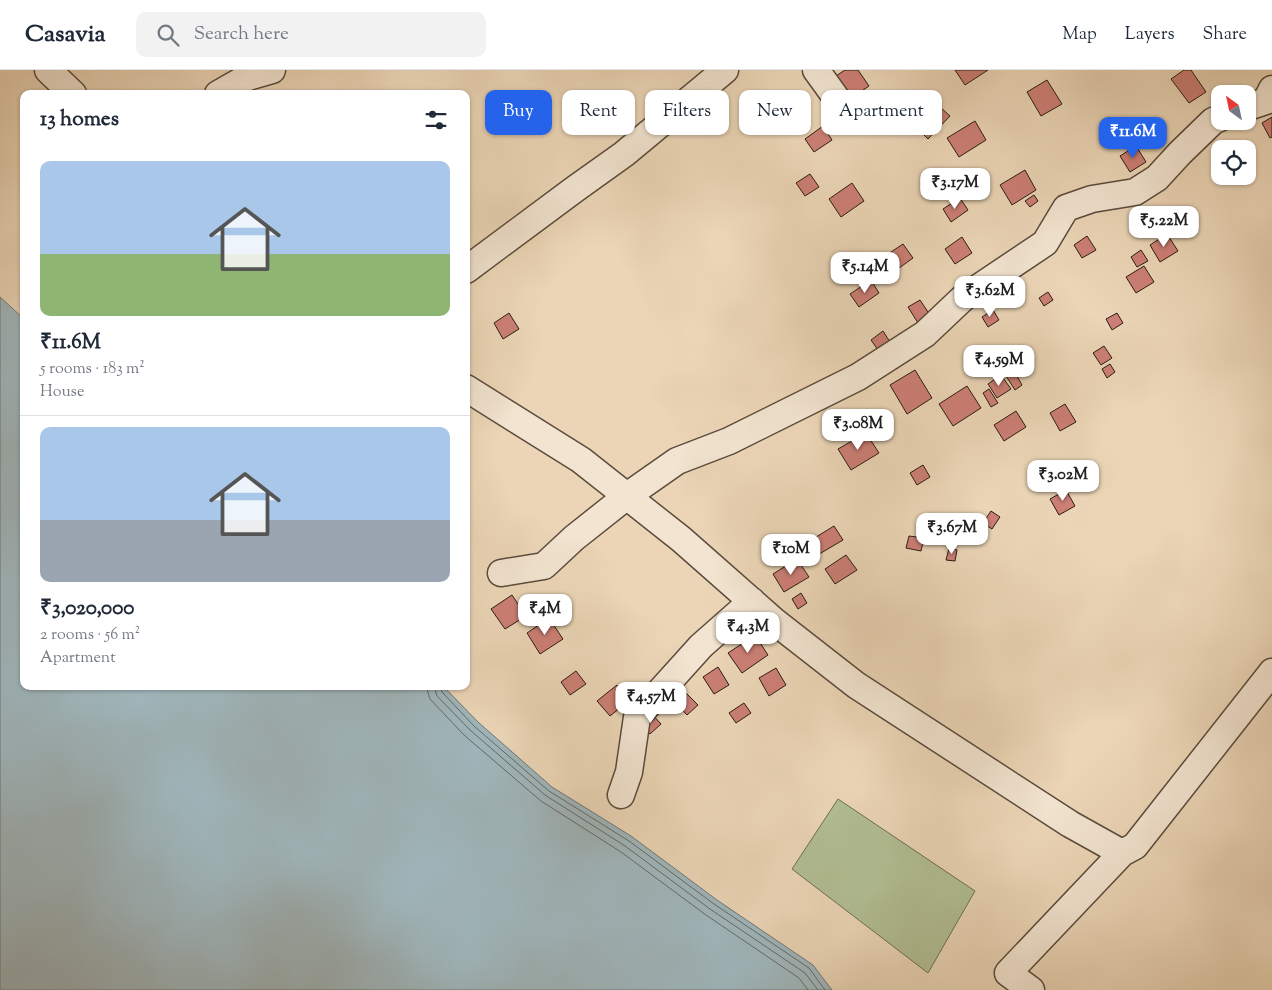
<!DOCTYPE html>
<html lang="en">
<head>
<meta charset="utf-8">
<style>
  body { margin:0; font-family:"Sorts Mill Goudy",serif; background:#f2f2f3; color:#1f2937; height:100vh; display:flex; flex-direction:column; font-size:19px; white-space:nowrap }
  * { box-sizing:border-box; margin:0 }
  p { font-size:16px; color:#747a83 }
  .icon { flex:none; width:28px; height:28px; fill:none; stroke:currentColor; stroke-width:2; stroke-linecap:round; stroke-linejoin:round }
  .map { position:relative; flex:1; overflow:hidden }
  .panel { position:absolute; left:20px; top:20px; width:450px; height:600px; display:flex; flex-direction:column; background:#fff; border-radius:10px; box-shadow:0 1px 4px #0004 }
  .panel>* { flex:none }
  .hud { position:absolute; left:485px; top:20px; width:475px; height:45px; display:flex; gap:10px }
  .needle { width:32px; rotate:327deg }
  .buttons { position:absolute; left:1211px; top:15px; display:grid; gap:10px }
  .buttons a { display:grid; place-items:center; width:45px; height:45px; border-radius:10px; background:#fff; box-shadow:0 1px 4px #0004; font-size:25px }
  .price { position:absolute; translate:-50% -42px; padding:0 11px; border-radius:10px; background:#fff; color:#222; font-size:16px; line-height:32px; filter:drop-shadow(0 1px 2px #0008) }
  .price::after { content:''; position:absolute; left:50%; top:30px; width:15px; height:11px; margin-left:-8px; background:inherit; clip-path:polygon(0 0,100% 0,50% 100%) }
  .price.current { background:#2563eb; color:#fff }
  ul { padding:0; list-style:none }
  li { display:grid; align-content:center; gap:10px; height:265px; padding:0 20px }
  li+li { border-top:1px solid #e0e1e3 }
  li span { display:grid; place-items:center; height:155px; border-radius:10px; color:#555 }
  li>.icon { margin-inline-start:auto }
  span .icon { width:90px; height:90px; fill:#fffc; stroke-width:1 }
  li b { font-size:21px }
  h2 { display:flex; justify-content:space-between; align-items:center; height:60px; padding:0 20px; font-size:21px }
  .tag { padding:0 18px; border-radius:10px; background:#fff; box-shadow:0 1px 4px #0004; font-size:18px; line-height:45px }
  .tag.current { background:#2563eb; color:#fff }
  header { display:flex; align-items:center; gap:30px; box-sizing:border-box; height:70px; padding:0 25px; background:#fff; border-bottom:1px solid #e0e1e3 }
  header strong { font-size:24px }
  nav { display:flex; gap:28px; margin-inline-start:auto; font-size:18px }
  .search { width:350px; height:45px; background:#f2f2f3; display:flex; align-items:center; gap:12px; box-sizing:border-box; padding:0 18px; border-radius:10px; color:#747a83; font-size:19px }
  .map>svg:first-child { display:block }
</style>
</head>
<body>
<header>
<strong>Casavia</strong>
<div class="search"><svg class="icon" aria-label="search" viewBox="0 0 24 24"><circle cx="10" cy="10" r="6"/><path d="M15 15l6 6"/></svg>Search here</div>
<nav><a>Map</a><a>Layers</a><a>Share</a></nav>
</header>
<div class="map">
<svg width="1272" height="920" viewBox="0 0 1272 920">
  <rect width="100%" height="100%" fill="#ebd5b6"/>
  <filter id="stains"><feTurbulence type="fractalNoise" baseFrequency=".004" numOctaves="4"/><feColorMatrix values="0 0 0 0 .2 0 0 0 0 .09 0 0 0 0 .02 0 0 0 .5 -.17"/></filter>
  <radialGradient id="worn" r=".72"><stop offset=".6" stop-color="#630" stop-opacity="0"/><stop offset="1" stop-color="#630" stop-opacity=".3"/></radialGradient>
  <path fill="#b1be93" stroke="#6d6e54" d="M838 729 975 821 928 903 792 799Z"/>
  <path fill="#9fb5ba" stroke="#707878" d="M0 227 24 249V616H443L478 652 552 717 631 766 717 830 813 895 832 920H0Z"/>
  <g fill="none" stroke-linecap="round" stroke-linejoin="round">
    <path stroke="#646967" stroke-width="1" d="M426 616 430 629 464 665 541 731 621 782 706 845 799 908 808 920
      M434 616 437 626 470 660 545 725 625 776 710 839 805 903 818 920
      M440 616 442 622 474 656 549 721 629 771 714 834 809 898 825 920"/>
  </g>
  <path fill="#cc7f75" stroke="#291d14" d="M845 0H858L869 16 846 32 830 10Z
    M955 0H988L965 15Z
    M1184 0H1191L1206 22 1189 33 1171 9Z
    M1047 10 1062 34 1041 46 1027 22Z
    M870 27 881 43 860 58 848 41Z
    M931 29 950 46 928 69 910 51Z
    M1272 47V67L1270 68 1262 53Z
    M975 51 986 70 959 87 947 68Z
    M823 56 832 70 814 82 805 69Z
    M1136 76 1146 92 1130 102 1120 86Z
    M1025 100 1036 120 1012 135 1000 115Z
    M810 104 819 117 805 126 796 113Z
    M852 113 864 131 841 147 829 129Z
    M1034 125 1038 131 1030 137 1025 131Z
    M960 128 968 140 951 152 943 139Z
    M1167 164 1178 181 1160 192 1150 175Z
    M1087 166 1096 180 1082 188 1074 175Z
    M962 167 972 183 955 194 945 179Z
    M903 174 913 188 895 201 885 186Z
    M1141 180 1148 191 1137 197 1131 187Z
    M1144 196 1154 212 1136 223 1126 207Z
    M871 210 879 223 859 237 850 224Z
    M1048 222 1053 230 1044 236 1039 228Z
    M920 230 930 245 918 253 908 237Z
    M993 240 999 250 988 257 982 247Z
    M509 243 519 259 503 269 494 253Z
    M1117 243 1123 253 1112 260 1106 249Z
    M883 261 890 272 878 280 871 270Z
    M1104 276 1112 288 1101 295 1093 283Z
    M1110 294 1115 302 1107 308 1102 299Z
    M915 300 932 328 907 344 890 315Z
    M1014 301 1022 315 1015 320 1006 306Z
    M1001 305 1011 319 997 328 988 314Z
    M967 316 981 338 953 356 939 334Z
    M989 319 998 333 991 337 983 323Z
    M1065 334 1076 352 1060 361 1050 343Z
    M1016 341 1026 357 1004 371 994 355Z
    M866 363 879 383 851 400 838 379Z
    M923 395 930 407 917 415 910 403Z
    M1066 420 1075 436 1059 445 1050 429Z
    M991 441 1000 447 992 459 983 453Z
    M834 456 843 470 816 486 808 472Z
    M909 466 924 468 921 481 906 478Z
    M949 478 957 480 955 491 946 490Z
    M846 485 857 500 835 514 825 499Z
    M797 489 809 507 784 522 773 504Z
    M801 523 807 533 798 539 792 529Z
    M512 525 526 546 505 559 491 539Z
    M549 548 563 569 540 584 527 563Z
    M755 565 768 585 742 603 728 583Z
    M718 597 729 615 714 624 703 607Z
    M776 598 786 615 769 626 759 608Z
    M576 601 586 614 570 625 561 612Z
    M617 615 630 630 610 646 597 631Z
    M681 618 698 635 687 645 671 628Z
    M744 633 751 643 736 653 729 643Z
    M651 643 661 654 650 664 640 654Z"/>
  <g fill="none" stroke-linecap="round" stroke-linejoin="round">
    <defs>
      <path id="street" d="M48 0 73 24
        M816 0 837 29
        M218 24 248 7 272 0
        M1248 37 1266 31 1272 19
        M466 200 575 119 624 84 725 0
        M466 318 581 390 681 469 774 551 856 615 1070 754 1122 783 1135 776 1272 602
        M501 503 544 496 574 468 627 426 677 391 729 371 858 307 925 264 963 228 1045 173 1066 138 1092 129 1135 122 1157 108 1180 83 1213 51 1220 48
        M621 725 629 702 637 647 701 576 752 531
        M1031 920 1008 903 1122 783"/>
    </defs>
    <use href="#street" stroke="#5a4b3c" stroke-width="29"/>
    <use href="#street" stroke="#f2e4d0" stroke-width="26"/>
  </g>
  <rect width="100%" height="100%" filter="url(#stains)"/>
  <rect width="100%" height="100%" fill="url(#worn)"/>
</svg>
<div class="buttons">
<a><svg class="needle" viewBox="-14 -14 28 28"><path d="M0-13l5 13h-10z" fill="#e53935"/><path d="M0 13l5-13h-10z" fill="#747a83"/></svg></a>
<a><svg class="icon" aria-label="locate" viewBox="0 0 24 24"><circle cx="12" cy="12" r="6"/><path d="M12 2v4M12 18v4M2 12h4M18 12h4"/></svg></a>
</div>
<b class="price current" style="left:1133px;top:89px">₹11.6M</b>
<b class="price" style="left:955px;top:140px">₹3.17M</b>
<b class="price" style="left:1164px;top:178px">₹5.22M</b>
<b class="price" style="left:865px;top:224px">₹5.14M</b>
<b class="price" style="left:990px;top:248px">₹3.62M</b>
<b class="price" style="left:999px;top:317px">₹4.59M</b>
<b class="price" style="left:858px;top:381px">₹3.08M</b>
<b class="price" style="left:1063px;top:432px">₹3.02M</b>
<b class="price" style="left:952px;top:485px">₹3.67M</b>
<b class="price" style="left:791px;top:506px">₹10M</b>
<b class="price" style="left:545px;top:566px">₹4M</b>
<b class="price" style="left:748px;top:584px">₹4.3M</b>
<b class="price" style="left:651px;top:654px">₹4.57M</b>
<div class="hud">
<a class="tag current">Buy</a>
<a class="tag">Rent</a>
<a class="tag">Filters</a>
<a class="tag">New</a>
<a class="tag">Apartment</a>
</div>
<section class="panel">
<h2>13 homes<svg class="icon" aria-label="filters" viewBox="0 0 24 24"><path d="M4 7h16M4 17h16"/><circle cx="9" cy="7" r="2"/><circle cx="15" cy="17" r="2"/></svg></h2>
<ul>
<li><span style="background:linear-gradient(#a9c7e8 60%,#8fb573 0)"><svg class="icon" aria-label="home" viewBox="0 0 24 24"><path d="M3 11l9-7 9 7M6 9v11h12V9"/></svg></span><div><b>₹11.6M</b><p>5 rooms · 183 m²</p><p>House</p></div></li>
<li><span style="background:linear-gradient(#a9c7e8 60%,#9aa5b1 0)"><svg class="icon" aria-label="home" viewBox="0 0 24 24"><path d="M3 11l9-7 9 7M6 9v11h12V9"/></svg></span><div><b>₹3,020,000</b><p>2 rooms · 56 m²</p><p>Apartment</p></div></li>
</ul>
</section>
</div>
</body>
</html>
